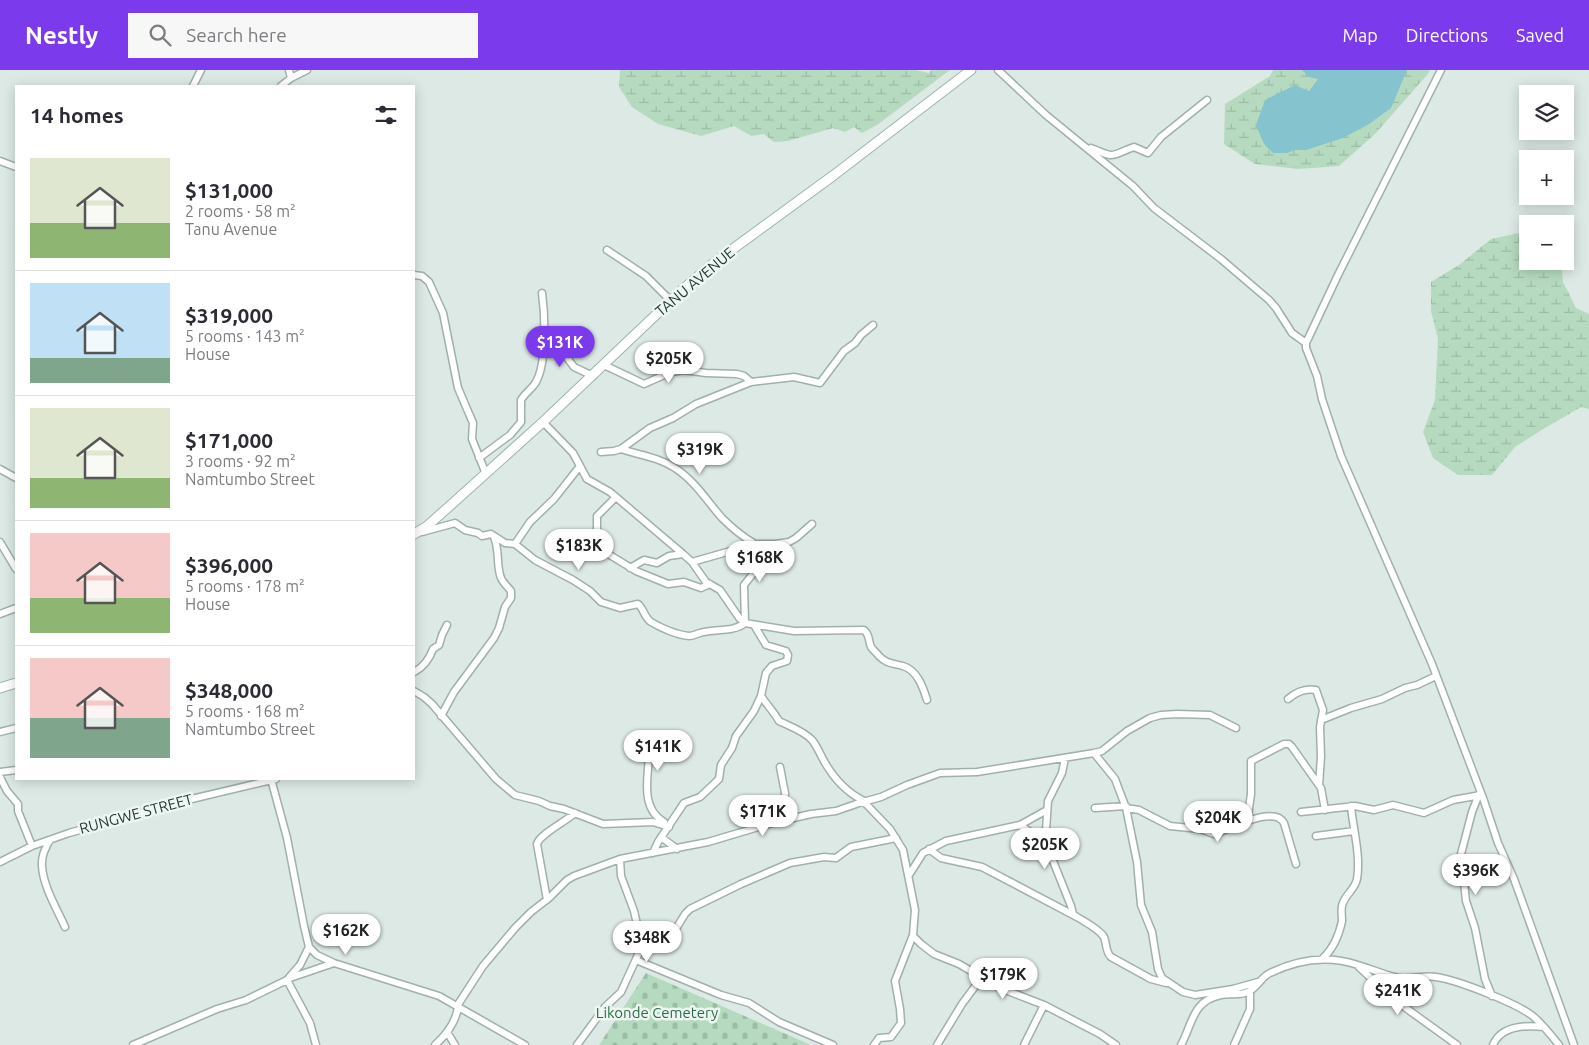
<!DOCTYPE html>
<html lang="en">
<head>
<meta charset="utf-8">
<style>
  body { margin:0; font-family:Ubuntu,sans-serif; background:#f7f7f7; color:#2b2b33; height:100vh; display:flex; flex-direction:column; font-size:19px; white-space:nowrap }
  * { box-sizing:border-box; margin:0 }
  p { font-size:16px; color:#7c7c81 }
  .icon { flex:none; width:28px; height:28px; fill:none; stroke:currentColor; stroke-width:2; stroke-linecap:round; stroke-linejoin:round }
  .map { position:relative; flex:1; overflow:hidden }
  .details { position:absolute; left:15px; top:15px; width:400px; height:695px; display:flex; flex-direction:column; background:#fff; border-radius:0px; box-shadow:0 2px 12px #0003 }
  .details>* { flex:none }
  .buttons { position:absolute; left:1519px; top:15px; display:grid; gap:10px }
  .buttons a { display:grid; place-items:center; width:55px; height:55px; border-radius:0px; background:#fff; box-shadow:0 2px 12px #0003; font-size:25px }
  .price { position:absolute; translate:-50% -42px; padding:0 11px; border-radius:18px; background:#fff; color:#222; font-size:16px; line-height:32px; filter:drop-shadow(0 1px 2px #0008) }
  .price::after { content:''; position:absolute; left:50%; top:30px; width:15px; height:11px; margin-left:-8px; background:inherit; clip-path:polygon(0 0,100% 0,50% 100%) }
  .price.selected { background:#7c3aed; color:#fff }
  ul { padding:0; list-style:none }
  li { display:flex; align-items:center; gap:15px; height:125px; padding:0 15px }
  li+li { border-top:1px solid #e1e1e2 }
  li span { display:grid; place-items:center; flex:none; width:140px; height:100px; border-radius:0px; color:#555 }
  li>.icon { margin-inline-start:auto }
  span .icon { width:60px; height:60px; fill:#fffc; stroke-width:1 }
  li b { font-size:21px }
  h2 { display:flex; justify-content:space-between; align-items:center; height:60px; padding:0 15px; font-size:21px }
  header { display:flex; align-items:center; gap:30px; box-sizing:border-box; height:70px; padding:0 25px; background:#7c3aed; color:#fff }
  header strong { font-size:24px }
  nav { display:flex; gap:28px; margin-inline-start:auto; font-size:18px }
  .search { width:350px; height:45px; background:#f7f7f7; display:flex; align-items:center; gap:12px; box-sizing:border-box; padding:0 18px; border-radius:0px; color:#7c7c81; font-size:19px }
  .map>svg:first-child { display:block }
</style>
</head>
<body>
<header>
<strong>Nestly</strong>
<div class="search"><svg class="icon" aria-label="search" viewBox="0 0 24 24"><circle cx="10" cy="10" r="6"/><path d="M15 15l6 6"/></svg>Search here</div>
<nav><a>Map</a><a>Directions</a><a>Saved</a></nav>
</header>
<div class="map">
<svg width="1589" height="975" viewBox="0 0 1589 975">
  <defs>
    <pattern id="wetland-marsh" width="20" height="14" patternUnits="userSpaceOnUse" patternTransform="scale(1.25)"><rect width="20" height="14" fill="#b6dabf"/><path d="M1 5h8M5 5V1M11 12h8M15 12V8" fill="none" stroke="#9cbca5"/></pattern>
    <pattern id="cemetery-stones" width="16" height="16" patternUnits="userSpaceOnUse" patternTransform="scale(1.25)"><rect width="16" height="16" fill="#b6dabf"/><path d="M2 7V4a2 2 0 0 1 4 0v3zM10 15v-3a2 2 0 0 1 4 0v3z" fill="#9cbca5"/></pattern>
  </defs>
  <rect width="100%" height="100%" fill="#dde9e4"/>
  <path fill="url(#wetland-marsh)" d="M620 0H916L929 3 931 0H950L877 55 862 63 854 57 845 62 833 58 788 71 774 72 764 64 751 66 734 56 701 66 658 54 632 37 619 17Z
    M1273 0H1430L1427 5 1375 64 1339 96 1298 99 1255 94 1224 74 1225 34 1270 6Z
    M1519 163H1527L1528 191H1561L1563 212 1576 238 1589 244V339L1581 337 1545 358 1515 377 1492 405H1458L1433 388 1423 362 1435 330 1438 269 1431 241V212L1459 195 1491 169Z"/>
  <path fill="url(#cemetery-stones)" d="M646 903 811 975H599Z"/>
  <path fill="#85c4ce" d="M1302 0H1407L1391 38 1369 54 1343 68 1306 80H1295L1287 83H1273L1264 74 1256 55 1265 30 1295 15 1309 21 1318 9 1309 7Z"/>
  <g fill="none" stroke-linecap="round" stroke-linejoin="round">
    <defs>
      <path id="street" d="M289 0 291 8
        M998 0 1046 45 1133 116 1154 138 1221 189 1269 230 1276 238 1292 263 1306 273
        M1441 0 1338 205 1306 273V278L1317 306 1322 329 1341 386 1432 594 1483 728 1498 773 1514 809 1574 975
        M193 16 201 0
        M281 16 291 8 307 0
        M1091 78C1117 89 1109 86 1134 77L1148 83 1161 67 1207 30
        M0 91 16 97
        M607 180 646 206 670 230
        M414 205 422 206 429 212 443 243 458 318 473 353 472 369 486 404
        M543 265 562 281 574 297 593 306
        M604 295 644 314 671 302 684 300 706 303 737 304 744 306 751 312
        M543 352 573 383 587 409 610 422 683 484 692 492 706 512 720 520 740 549 745 553 794 561 864 560C870 565 868 570 871 577 873 580 877 583 879 586 887 594 892 593 903 596 917 600 923 617 927 630
        M621 379C639 385 658 387 675 398 695 411 707 431 722 448 732 458 743 467 755 474
        M601 382 614 381 621 379 650 358 673 348 696 334 751 312 794 307 820 313 844 281 855 273 861 265 873 255
        M479 388 510 365 521 352V330C525 323 532 319 536 312 547 292 545 246 542 223
        M0 399 16 408
        M616 427 597 446V474L600 479 636 501 668 514 684 512 701 518 710 514
        M422 462 455 453 465 460 478 463 482 466 491 464 505 473 515 474 535 490 573 510 590 521 601 532 620 538 638 534C644 539 644 547 651 552 661 558 677 565 689 566 693 566 696 564 700 563 715 558 732 563 745 553L744 515 756 500 751 476
        M0 472 16 499
        M515 474 530 452 554 429 580 396
        M692 492 755 474H775L789 472 796 468 812 454
        M630 498 644 490 657 493 669 486 683 484
        M0 544 16 538
        M754 555 766 575 786 581 788 585 787 591 772 596 766 603 761 626C767 635 774 642 779 651 789 656 804 661 812 670 817 676 820 684 824 691 834 709 846 722 864 731
        M414 602C424 597 429 590 433 579L439 575 442 565 447 555
        M414 621 424 627 432 634 496 709 515 725 539 731 550 736 564 739 603 754 653 752 669 757
        M1288 629C1296 622 1305 618 1316 620L1323 640 1320 657 1321 687 1319 715
        M441 646 454 622 494 568 499 558 505 537 511 528V521C508 517 503 513 501 508 496 496 500 481 494 467
        M1321 650 1351 638 1382 629 1405 618 1417 615 1436 606
        M0 662 16 658
        M629 673 647 682 649 685C648 708 640 738 664 752
        M1094 683 1115 709 1126 738 1137 792 1141 835 1152 862 1158 899 1162 908 1183 922 1195 925 1233 919 1258 912
        M780 697 785 723 783 751
        M0 702 16 700
        M0 707 7 721 18 734V741L32 776
        M271 709 287 768 304 856 309 877 317 885 334 893 439 926 525 975
        M1479 724 1472 742 1461 784 1466 831 1475 858 1485 909 1492 926
        M863 732 881 727 907 715 940 703 977 702 1094 683 1102 681 1127 661 1150 648 1161 645 1177 644 1210 645 1236 658
        M1095 738 1126 736
        M1126 738 1139 740 1170 756 1200 759 1214 764C1229 760 1274 734 1284 753L1296 794
        M1301 742 1355 736 1374 740 1393 735 1424 743 1453 730 1481 725
        M1247 752 1251 724V691L1284 674H1289L1292 677 1321 718 1325 740
        M1020 755 1040 769 1045 775 1053 791 1071 836 1073 844
        M1316 766 1354 761
        M661 767 677 779
        M50 770C45 778 41 786 42 796 43 816 57 839 65 857
        M1045 775 1048 731 1062 703 1065 688
        M929 779 941 788 982 797 1077 847C1085 852 1099 859 1104 867 1107 874 1105 881 1111 887L1151 909 1166 913
        M653 783 658 772 684 733 700 727 719 709 721 695 732 678 736 666 754 641 761 626
        M0 792 32 776 69 763 179 732 276 709
        M909 805 923 783 946 771 1020 755 1047 740
        M547 830 537 774C540 764 565 752 575 743
        M913 866 921 874 934 884 959 894 1000 918 1044 935 1100 964 1116 975
        M642 876 654 868 674 862 685 844 690 839 741 814 790 793 824 787 836 788 851 777 896 768
        M1323 888C1333 879 1339 865 1342 851 1342 846 1341 841 1342 836 1344 825 1355 820 1357 809 1361 786 1353 759 1351 736
        M636 890 721 925 749 933 779 952 833 975
        M1359 897 1392 928 1457 975
        M290 908 334 893
        M287 910 310 953 316 975
        M457 936 483 896 515 858 531 842 549 828 567 810 574 806 620 789 708 772 772 753 811 744 836 741 862 732 866 734 890 759 903 780 915 840 913 865 895 911 900 939 901 953 891 967 879 968 874 975
        M447 962 455 975
        M133 975 217 939 246 930 287 910 300 895 309 877
        M435 975C446 965 456 952 458 937
        M577 975 605 937 621 922 642 876 634 841 621 806 620 789
        M937 975 962 934 982 907
        M1024 975 1044 935
        M1181 975C1193 953 1192 931 1221 925 1230 923 1239 926 1248 922 1257 918 1261 907 1270 903 1299 889 1328 885 1358 895 1371 899 1385 905 1398 908 1410 910 1423 905 1436 907 1457 910 1517 933 1534 947 1543 955 1551 965 1559 975
        M1234 975 1250 939V921
        M1493 975C1501 956 1526 955 1544 957"/>
      <path id="secondary" d="M414 464 426 457 453 433 543 352 682 220 715 192 834 105 971 0
        M0 618 16 613"/>
    </defs>
    <use href="#street" stroke="#a0b0ab" stroke-width="9"/>
    <use href="#secondary" stroke="#9db5ac" stroke-width="11"/>
    <use href="#street" stroke="#fff" stroke-width="6"/>
    <use href="#secondary" stroke="#fff" stroke-width="9"/>
  </g>
  <g text-anchor="middle" stroke-width="5" stroke-linejoin="round" paint-order="stroke">
    <g font-size="15" fill="#1f3831" stroke="#edf6f2">
      <text transform="translate(695 212) rotate(-40)" y="5">TANU AVENUE</text>
      <text transform="translate(136 744) rotate(-15)" y="5">RUNGWE STREET</text>
    </g>
    <g font-size="15" fill="#2b6e44" stroke="#edf6f2">
      <text x="657" y="948">Likonde Cemetery</text>
    </g>
  </g>
</svg>
<div class="buttons">
<a><svg class="icon" aria-label="layers" viewBox="0 0 24 24"><path d="M12 4l9 5-9 5-9-5zM3 14l9 5 9-5"/></svg></a>
<a>+</a>
<a>−</a>
</div>
<b class="price selected" style="left:560px;top:298px">$131K</b>
<b class="price" style="left:669px;top:314px">$205K</b>
<b class="price" style="left:700px;top:405px">$319K</b>
<b class="price" style="left:579px;top:501px">$183K</b>
<b class="price" style="left:760px;top:513px">$168K</b>
<b class="price" style="left:658px;top:702px">$141K</b>
<b class="price" style="left:763px;top:767px">$171K</b>
<b class="price" style="left:1218px;top:773px">$204K</b>
<b class="price" style="left:1045px;top:800px">$205K</b>
<b class="price" style="left:1476px;top:826px">$396K</b>
<b class="price" style="left:346px;top:886px">$162K</b>
<b class="price" style="left:647px;top:893px">$348K</b>
<b class="price" style="left:1003px;top:930px">$179K</b>
<b class="price" style="left:1398px;top:946px">$241K</b>
<section class="details">
<h2>14 homes<svg class="icon" aria-label="filters" viewBox="0 0 24 24"><path d="M4 7h16M4 17h16"/><circle cx="9" cy="7" r="2"/><circle cx="15" cy="17" r="2"/></svg></h2>
<ul>
<li><span style="background:linear-gradient(#dfe7d0 65%,#8fb573 0)"><svg class="icon" aria-label="home" viewBox="0 0 24 24"><path d="M3 11l9-7 9 7M6 9v11h12V9"/></svg></span><div><b>$131,000</b><p>2 rooms · 58 m²</p><p>Tanu Avenue</p></div></li>
<li><span style="background:linear-gradient(#bfe0f5 75%,#7fa58c 0)"><svg class="icon" aria-label="home" viewBox="0 0 24 24"><path d="M3 11l9-7 9 7M6 9v11h12V9"/></svg></span><div><b>$319,000</b><p>5 rooms · 143 m²</p><p>House</p></div></li>
<li><span style="background:linear-gradient(#dfe7d0 70%,#8fb573 0)"><svg class="icon" aria-label="home" viewBox="0 0 24 24"><path d="M3 11l9-7 9 7M6 9v11h12V9"/></svg></span><div><b>$171,000</b><p>3 rooms · 92 m²</p><p>Namtumbo Street</p></div></li>
<li><span style="background:linear-gradient(#f6c9c9 65%,#8fb573 0)"><svg class="icon" aria-label="home" viewBox="0 0 24 24"><path d="M3 11l9-7 9 7M6 9v11h12V9"/></svg></span><div><b>$396,000</b><p>5 rooms · 178 m²</p><p>House</p></div></li>
<li><span style="background:linear-gradient(#f6c9c9 60%,#7fa58c 0)"><svg class="icon" aria-label="home" viewBox="0 0 24 24"><path d="M3 11l9-7 9 7M6 9v11h12V9"/></svg></span><div><b>$348,000</b><p>5 rooms · 168 m²</p><p>Namtumbo Street</p></div></li>
</ul>
</section>
</div>
</body>
</html>
